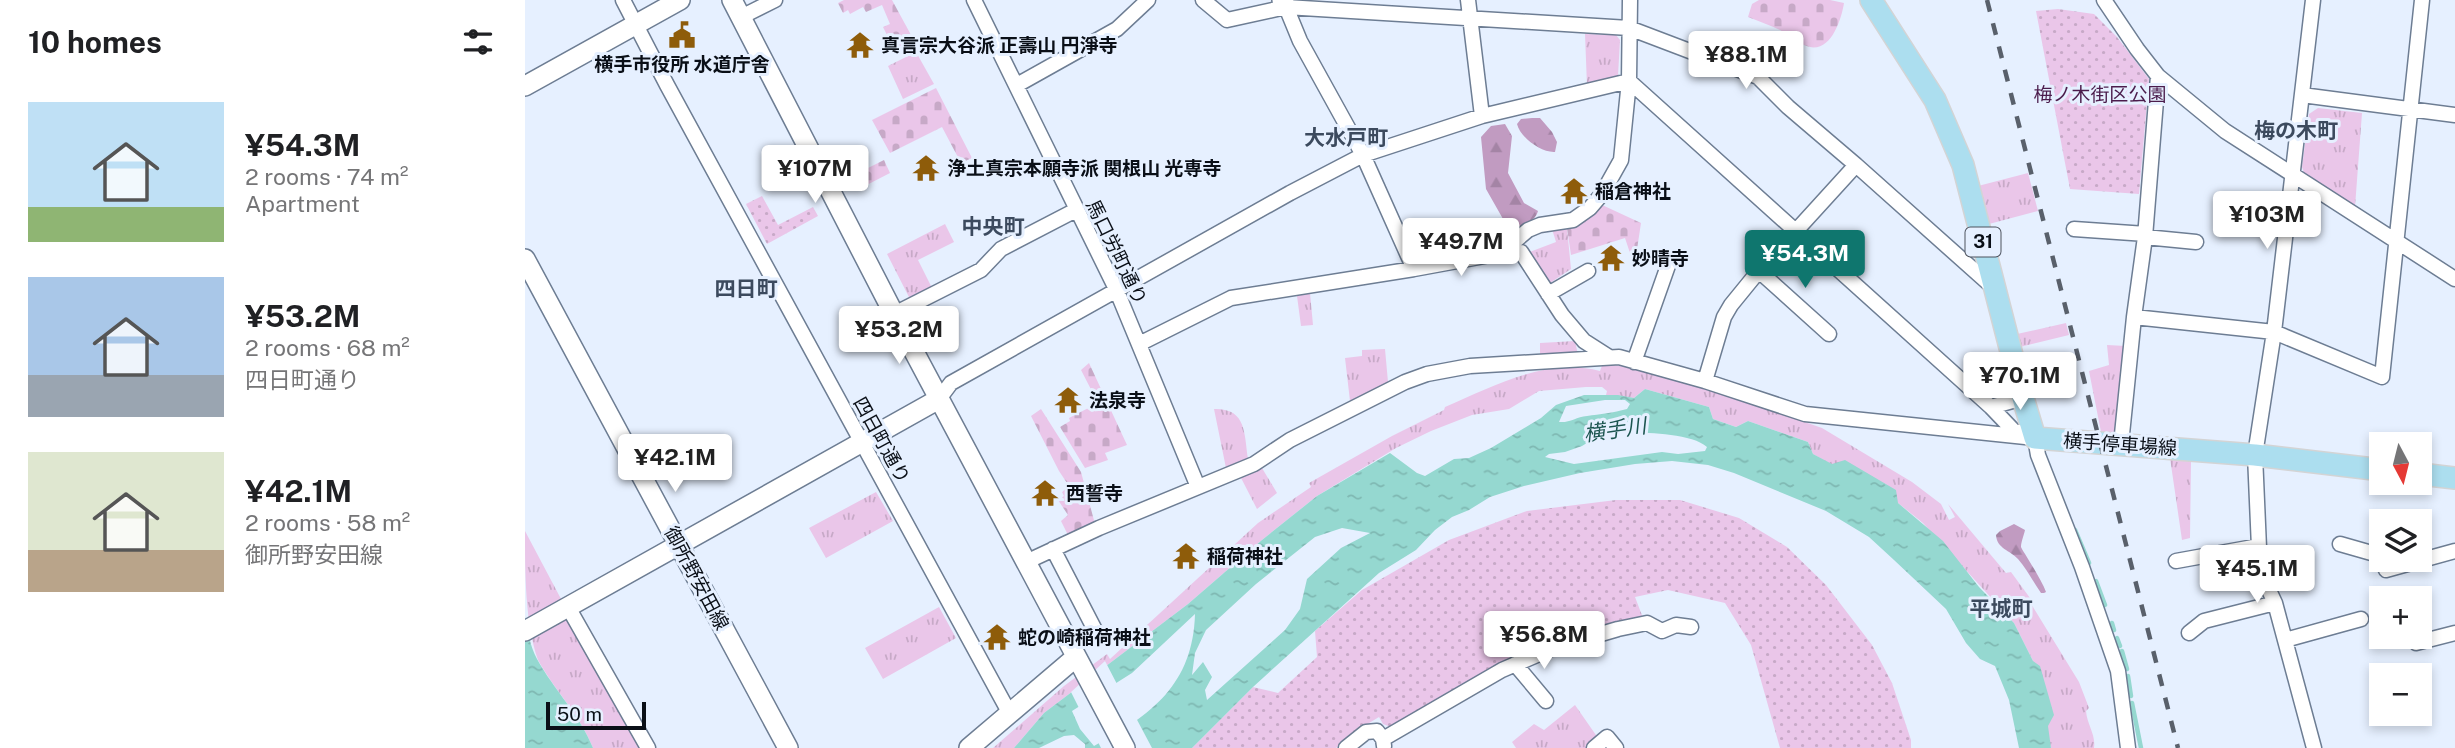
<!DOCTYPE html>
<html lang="en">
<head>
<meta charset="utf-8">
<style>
  body { margin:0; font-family:"Public Sans","Noto Sans JP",sans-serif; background:#f6f6f6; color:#202124; height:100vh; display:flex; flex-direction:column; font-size:26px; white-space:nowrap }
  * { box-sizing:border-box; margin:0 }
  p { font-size:23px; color:#757577 }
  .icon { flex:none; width:38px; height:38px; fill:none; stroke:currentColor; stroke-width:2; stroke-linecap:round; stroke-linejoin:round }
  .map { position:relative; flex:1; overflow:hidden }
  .side { display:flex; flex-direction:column; background:#fff; width:525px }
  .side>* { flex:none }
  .needle { width:46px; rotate:173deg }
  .tools { position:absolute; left:1844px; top:432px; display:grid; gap:14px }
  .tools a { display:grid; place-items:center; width:63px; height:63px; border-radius:0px; background:#fff; box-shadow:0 4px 10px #0003; font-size:35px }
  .scale { position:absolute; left:21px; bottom:18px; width:100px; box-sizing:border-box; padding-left:7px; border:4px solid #0a0f17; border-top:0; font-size:19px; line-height:24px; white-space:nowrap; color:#0a0f17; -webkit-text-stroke:5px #e6f0ff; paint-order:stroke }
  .price { position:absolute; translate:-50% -60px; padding:0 16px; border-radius:7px; background:#fff; color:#222; font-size:23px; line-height:46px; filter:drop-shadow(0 2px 4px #0008) }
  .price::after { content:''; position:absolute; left:50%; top:42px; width:21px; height:16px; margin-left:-10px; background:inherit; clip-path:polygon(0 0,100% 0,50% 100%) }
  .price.current { background:#0f766e; color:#fff }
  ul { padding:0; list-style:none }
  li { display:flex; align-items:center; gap:21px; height:175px; padding:0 28px }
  li span { display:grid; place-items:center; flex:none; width:196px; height:140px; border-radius:0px; color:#555 }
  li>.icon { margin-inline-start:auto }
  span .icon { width:84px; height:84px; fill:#fffc; stroke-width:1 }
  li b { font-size:30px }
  h2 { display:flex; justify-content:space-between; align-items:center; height:84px; padding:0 28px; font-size:30px }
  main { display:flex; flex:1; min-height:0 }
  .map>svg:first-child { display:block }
</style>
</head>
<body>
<main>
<section class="side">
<h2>10 homes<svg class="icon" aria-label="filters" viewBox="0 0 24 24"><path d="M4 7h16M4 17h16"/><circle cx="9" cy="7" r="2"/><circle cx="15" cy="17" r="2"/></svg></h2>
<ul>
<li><span style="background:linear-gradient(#bfe0f5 75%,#8fb573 0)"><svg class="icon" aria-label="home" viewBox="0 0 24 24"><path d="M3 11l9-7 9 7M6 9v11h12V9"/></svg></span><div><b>¥54.3M</b><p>2 rooms · 74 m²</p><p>Apartment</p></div></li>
<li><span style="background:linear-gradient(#a9c7e8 70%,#9aa5b1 0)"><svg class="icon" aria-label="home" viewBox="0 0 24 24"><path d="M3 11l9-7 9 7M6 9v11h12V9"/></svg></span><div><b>¥53.2M</b><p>2 rooms · 68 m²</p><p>四日町通り</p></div></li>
<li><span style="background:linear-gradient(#dfe7d0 70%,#b9a48a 0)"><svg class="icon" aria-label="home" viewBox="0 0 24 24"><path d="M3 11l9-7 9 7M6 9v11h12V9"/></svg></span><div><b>¥42.1M</b><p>2 rooms · 58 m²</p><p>御所野安田線</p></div></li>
</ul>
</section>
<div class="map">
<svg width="1930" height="748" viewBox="0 0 1930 748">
  <defs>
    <pattern id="grass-tufts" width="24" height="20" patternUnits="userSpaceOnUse" patternTransform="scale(1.75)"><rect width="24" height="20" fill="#eac6e9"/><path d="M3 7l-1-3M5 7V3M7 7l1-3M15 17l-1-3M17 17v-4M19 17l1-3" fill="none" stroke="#c7a9c7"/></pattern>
    <pattern id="forest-firs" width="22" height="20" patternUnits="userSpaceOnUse" patternTransform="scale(1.75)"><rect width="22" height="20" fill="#c19bc1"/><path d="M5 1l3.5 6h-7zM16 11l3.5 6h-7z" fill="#a484a5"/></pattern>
    <pattern id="cemetery-stones" width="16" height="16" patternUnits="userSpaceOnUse" patternTransform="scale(1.75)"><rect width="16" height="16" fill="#eac6e9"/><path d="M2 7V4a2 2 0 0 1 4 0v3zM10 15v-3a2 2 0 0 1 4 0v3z" fill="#c7a9c7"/></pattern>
    <pattern id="park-dots" width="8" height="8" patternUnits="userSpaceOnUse" patternTransform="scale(1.75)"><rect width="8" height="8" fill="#eac6e9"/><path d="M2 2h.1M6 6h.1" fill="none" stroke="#c7a9c7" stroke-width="1.8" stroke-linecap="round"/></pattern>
    <pattern id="water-ripples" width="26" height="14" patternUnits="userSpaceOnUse" patternTransform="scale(1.75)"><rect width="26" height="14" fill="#95d8d0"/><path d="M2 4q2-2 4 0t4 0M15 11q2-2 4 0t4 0" fill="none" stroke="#7fb8b2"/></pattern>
  </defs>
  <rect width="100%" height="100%" fill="#e6f0ff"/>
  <path fill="url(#grass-tufts)" d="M1060 34 1091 35 1095 40 1093 76 1090 80 1062 86Z
    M391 52 409 84 378 99 363 66Z
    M1793 108 1837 113 1830 207 1781 178 1777 167 1784 114Z
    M1503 173 1513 211 1464 224 1453 186Z
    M420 224 429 242 393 260 408 290 386 301 362 254Z
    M1042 228 1046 269 1022 285 1002 253 1031 242 1027 229Z
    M785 293 788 325 776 326 772 296Z
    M1541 323 1544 335 1495 347 1492 334Z
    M1050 341 1053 355 1015 357V343Z
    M1582 345 1601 346 1593 438 1577 437 1564 371 1584 365Z
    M860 349 863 382 825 401 820 358 837 356V350Z
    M1078 363 1140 374 1297 428 1387 482 1416 504 1424 520 1430 517 1423 504 1481 573 1486 572 1505 598 1508 607 1554 682 1564 708 1561 711C1562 725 1571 734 1569 748H1526L1508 661 1489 623 1398 523 1373 503 1288 454 1283 442 1223 421 1211 427 1188 419 1184 407 1120 389 1109 398 1081 395 1082 391 1077 387H1061L1014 391 984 409 947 415 906 431 871 448 792 496 737 540 663 604 519 713 489 748H468L539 686 582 654 585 659 733 523 786 487 784 483 867 436 919 410 920 407C969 386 1021 357 1075 371Z
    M689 409C722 408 719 434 723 459L701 468Z
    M1645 458 1666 460 1665 538 1657 540Z
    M734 463 752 493 732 509 714 474Z
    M351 492 368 521 301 558 284 528Z
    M0 531 115 748H68C55 715 30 691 13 660 0 623 0 572 0 531Z
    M414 607 431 638 358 679 340 648Z
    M1050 705 1073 738 1061 748H991L987 742 1009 724 1019 730Z"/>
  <path fill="url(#forest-firs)" d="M1007 118H1015L1027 132 1032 142 1030 152C1016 153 995 137 992 124L996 119Z
    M980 124 987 136 983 173 999 203 1013 211C1010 223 993 229 982 226L961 189 956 137 966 126Z
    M1489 524 1500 530C1499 535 1496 542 1496 547 1497 550 1517 580 1521 592L1519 593H1516C1508 582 1502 569 1493 559 1485 550 1472 549 1471 535L1475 531Z"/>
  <path fill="url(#cemetery-stones)" d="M319 0H367L392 46 372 55 358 27 365 24 357 5 341 12 338 7 325 14 323 10 318 13 313 3Z
    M1234 0H1305L1319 3C1316 22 1304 57 1279 45 1270 42 1263 34 1255 30 1245 25 1233 21 1223 17L1227 4Z
    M411 88 447 158 436 163 417 127 365 153 347 120Z
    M359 160 365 173 332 190 325 177Z
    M1075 204 1116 223 1111 256H1106L1100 238 1046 255 1042 228Z
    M564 363 602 445 580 453 583 460 560 468 535 427 545 421 544 418 573 403 556 370Z
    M516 409 556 472 570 524 543 535 536 521 543 515 533 500 539 496 537 492 544 486 534 471 506 416Z"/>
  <path fill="url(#park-dots)" d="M1533 9 1569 14 1592 37 1624 79 1614 194 1545 189 1511 11Z
    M237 196 253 225 288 207 293 216 242 244 221 204Z
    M1091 500H1155L1214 518 1262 547 1301 585 1347 645 1367 683 1386 740V748H1255L1226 645 1200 603 1143 590 1110 597 1118 618 1101 622 866 727 858 724 854 717 831 731 811 748H667L728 687 753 693 792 657 790 631 837 590 924 540 1002 511Z"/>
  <path fill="url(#water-ripples)" fill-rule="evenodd" d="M1120 389 1184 407 1188 419 1211 427 1223 421 1283 442 1288 454 1307 464 1320 460 1371 490 1373 503 1418 541 1454 587 1489 623 1508 661 1515 666 1529 715 1523 726 1526 748H1494L1484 700 1470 666 1455 659 1441 643 1421 609 1369 560 1344 537 1301 511 1209 473 1183 465 1147 461 1110 464 1055 473 999 486 965 497 944 510 927 517 910 530 891 550 854 573 728 687 667 748H560V744L549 735 539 736 514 748H489L519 713 663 604 737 540 792 496 865 453 892 473 900 476 929 459 944 458 966 448 1016 418 1031 405 1059 395H1093L1109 398ZM1080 400H1100L1105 404 1102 409C1088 413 1075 414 1062 416 1051 417 1045 423 1034 422L1041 406ZM1106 432C1125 433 1168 434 1182 447L1180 451 1153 454 1137 452 1049 464 1020 457 1024 454 1040 452 1057 446 1073 436ZM817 528 845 533 816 548 782 579 775 609 760 630 682 700 680 690 687 677 678 662 667 675 670 653 681 630 731 584 790 537ZM670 614C668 684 627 715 569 746L555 729 547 711 607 673Z
    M0 617C3 632 5 646 12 659 29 690 55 715 68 748H0Z"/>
  <path fill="#e6f0ff" d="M580 661 593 686 555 710 546 692Z
    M610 716 627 748H576L572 740Z"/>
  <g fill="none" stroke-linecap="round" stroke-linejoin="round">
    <path stroke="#95d8d0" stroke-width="4.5" d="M1550 530 1564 563
      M1571 581 1580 605
      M1587 623 1589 630
      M1592 638 1595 646
      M1597 651 1602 669
      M1603 676 1606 696
      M1607 703 1616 748"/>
    <defs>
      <path id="street" d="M98 0 142 85 485 714
        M449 0 591 289 673 487
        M678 0 702 20 761 7 1104 28 1233 77 1263 107 1331 165 1470 289
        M943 0 957 116
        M1579 0 1612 49 1633 76 1700 131 1930 279
        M1788 0 1749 332 1730 455 1735 571 1750 603 1789 748
        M761 7 775 41 838 155 889 269
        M216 17 250 0
        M1104 81 1466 407 1498 398
        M492 85 592 29 623 0
        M1777 95 1930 115
        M1549 229 1621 234
        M1620 237 1671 242
        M976 253 1003 230 1015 225 1048 220 1065 208 1077 194 1096 160 1104 81 1105 0
        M1234 271 1304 334
        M1023 294 1063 271
        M369 314 456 270 476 249 551 210
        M1609 317 1749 332 1857 377 1897 0
        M614 344 706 298 889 269 976 253 996 252 1037 315 1059 341 1084 357
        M1109 362 1145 260
        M1180 381 1199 317 1206 305 1228 278 1331 165
        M414 399 426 383 765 193 838 155 957 116 1104 81
        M1466 407 1488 430 1499 434
        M1510 438 1513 455 1557 567 1593 671 1603 748
        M1596 444 1609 317 1620 237 1633 76
        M1815 544 1857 556
        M528 549 571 632
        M1858 560 1861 570 1930 551
        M1651 561 1734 546
        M501 562 574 528 729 464 765 440 880 382 902 374 945 366 1094 357 1180 381 1280 414 1510 438
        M43 607 123 748
        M1664 633 1679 621 1750 603
        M1760 640 1836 619
        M1891 643 1930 633
        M990 664 1021 701
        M858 739 977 670 1028 648 1093 629 1122 623 1137 631 1151 625 1166 627
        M821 748 841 732 852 731 858 739 859 746
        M1069 748 1082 737 1091 748"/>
      <path id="secondary" d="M207 0 369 314 600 748
        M757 0 761 7
        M0 86 155 0
        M0 259 263 748
        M0 631 414 399
        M444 748 551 657"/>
      <path id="primary" d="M1346 0 1410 100 1438 165 1498 398 1510 438 1730 455 1857 470
        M1895 474 1930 478"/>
    </defs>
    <use href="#street" stroke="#6d7d93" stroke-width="17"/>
    <use href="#secondary" stroke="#6d7d93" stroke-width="22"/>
    <use href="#primary" stroke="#d3d4d5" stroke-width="24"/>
    <use href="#street" stroke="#fff" stroke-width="14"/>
    <use href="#secondary" stroke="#fff" stroke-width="19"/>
    <use href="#primary" stroke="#acdeef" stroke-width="21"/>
    <path stroke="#59606b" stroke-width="4.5" stroke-dasharray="12 12" stroke-linecap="butt" d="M1462 0 1653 748"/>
  </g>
  <defs>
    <symbol id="civic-bare" viewBox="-9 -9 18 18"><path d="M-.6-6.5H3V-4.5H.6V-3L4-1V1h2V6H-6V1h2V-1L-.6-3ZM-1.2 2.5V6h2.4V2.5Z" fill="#8e5c0a" stroke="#e6f0ff" stroke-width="2.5" paint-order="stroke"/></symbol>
    <symbol id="temple-bare" viewBox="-9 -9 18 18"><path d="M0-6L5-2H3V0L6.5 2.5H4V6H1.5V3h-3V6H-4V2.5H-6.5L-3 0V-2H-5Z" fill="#8e5c0a" stroke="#e6f0ff" stroke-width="2.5" paint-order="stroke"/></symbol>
  </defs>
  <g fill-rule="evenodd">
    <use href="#civic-bare" x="138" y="16" width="38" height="38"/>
    <use href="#temple-bare" x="316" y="26" width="38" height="38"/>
    <use href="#temple-bare" x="382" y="149" width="38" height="38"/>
    <use href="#temple-bare" x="1030" y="172" width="38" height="38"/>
    <use href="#temple-bare" x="1067" y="239" width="38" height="38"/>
    <use href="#temple-bare" x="524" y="381" width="38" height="38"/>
    <use href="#temple-bare" x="501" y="474" width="38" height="38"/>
    <use href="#temple-bare" x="642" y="537" width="38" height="38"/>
    <use href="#temple-bare" x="453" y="618" width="38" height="38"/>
  </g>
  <g text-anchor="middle" stroke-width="6" stroke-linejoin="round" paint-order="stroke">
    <rect fill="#e6f0ff" stroke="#4c525d" stroke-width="2" x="1440.5" y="227.5" width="35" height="29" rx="5"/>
    <g font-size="18" font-weight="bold" fill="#0a0f17">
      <text x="1458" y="248">31</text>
    </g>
    <g font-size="19" font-weight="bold" fill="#0a0f17" stroke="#e6f0ff" text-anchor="start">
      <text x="356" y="52">真言宗大谷派 正壽山 円淨寺</text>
      <text x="157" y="71" text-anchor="middle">横手市役所 水道庁舎</text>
      <text x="422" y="175">浄土真宗本願寺派 関根山 光専寺</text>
      <text x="1070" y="198">稲倉神社</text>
      <text x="1107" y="265">妙晴寺</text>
      <text x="564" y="407">法泉寺</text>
      <text x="541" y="500">西誓寺</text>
      <text x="682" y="563">稲荷神社</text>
      <text x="493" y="644">蛇の崎稲荷神社</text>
    </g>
    <g font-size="19" fill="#4b1c4c" stroke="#e6f0ff">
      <text x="1575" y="101">梅ノ木街区公園</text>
    </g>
    <g font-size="19" fill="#0a0f17" stroke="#e6f0ff">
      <text transform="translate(592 252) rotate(64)" y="7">馬口労町通り</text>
      <text transform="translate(357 440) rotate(61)" y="7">四日町通り</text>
      <text transform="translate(1595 444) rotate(4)" y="7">横手停車場線</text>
      <text transform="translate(172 578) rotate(62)" y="7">御所野安田線</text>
    </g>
    <g font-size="21" font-weight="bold" fill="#3c4a5e" stroke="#e6f0ff">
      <text x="1771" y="138">梅の木町</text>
      <text x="821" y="145">大水戸町</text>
      <text x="468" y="234">中央町</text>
      <text x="221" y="296">四日町</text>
      <text x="1476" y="616">平城町</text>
    </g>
    <g font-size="21" font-style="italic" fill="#1c5550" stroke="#e6f0ff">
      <text transform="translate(1090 430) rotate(-8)" y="7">横手川</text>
    </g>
  </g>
</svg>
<div class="tools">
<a><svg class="needle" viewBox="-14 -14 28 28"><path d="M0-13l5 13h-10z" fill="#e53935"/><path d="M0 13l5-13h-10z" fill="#757577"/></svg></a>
<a><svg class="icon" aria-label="layers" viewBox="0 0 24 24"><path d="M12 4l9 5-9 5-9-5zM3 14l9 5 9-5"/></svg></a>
<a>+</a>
<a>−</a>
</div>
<div class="scale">50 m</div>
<b class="price" style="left:1221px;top:91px">¥88.1M</b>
<b class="price" style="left:290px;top:205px">¥107M</b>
<b class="price" style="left:1742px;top:251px">¥103M</b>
<b class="price" style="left:936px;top:278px">¥49.7M</b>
<b class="price current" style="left:1280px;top:290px">¥54.3M</b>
<b class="price" style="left:374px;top:366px">¥53.2M</b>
<b class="price" style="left:1495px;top:412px">¥70.1M</b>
<b class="price" style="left:150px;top:494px">¥42.1M</b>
<b class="price" style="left:1732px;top:605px">¥45.1M</b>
<b class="price" style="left:1019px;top:671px">¥56.8M</b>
</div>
</main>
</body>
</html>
